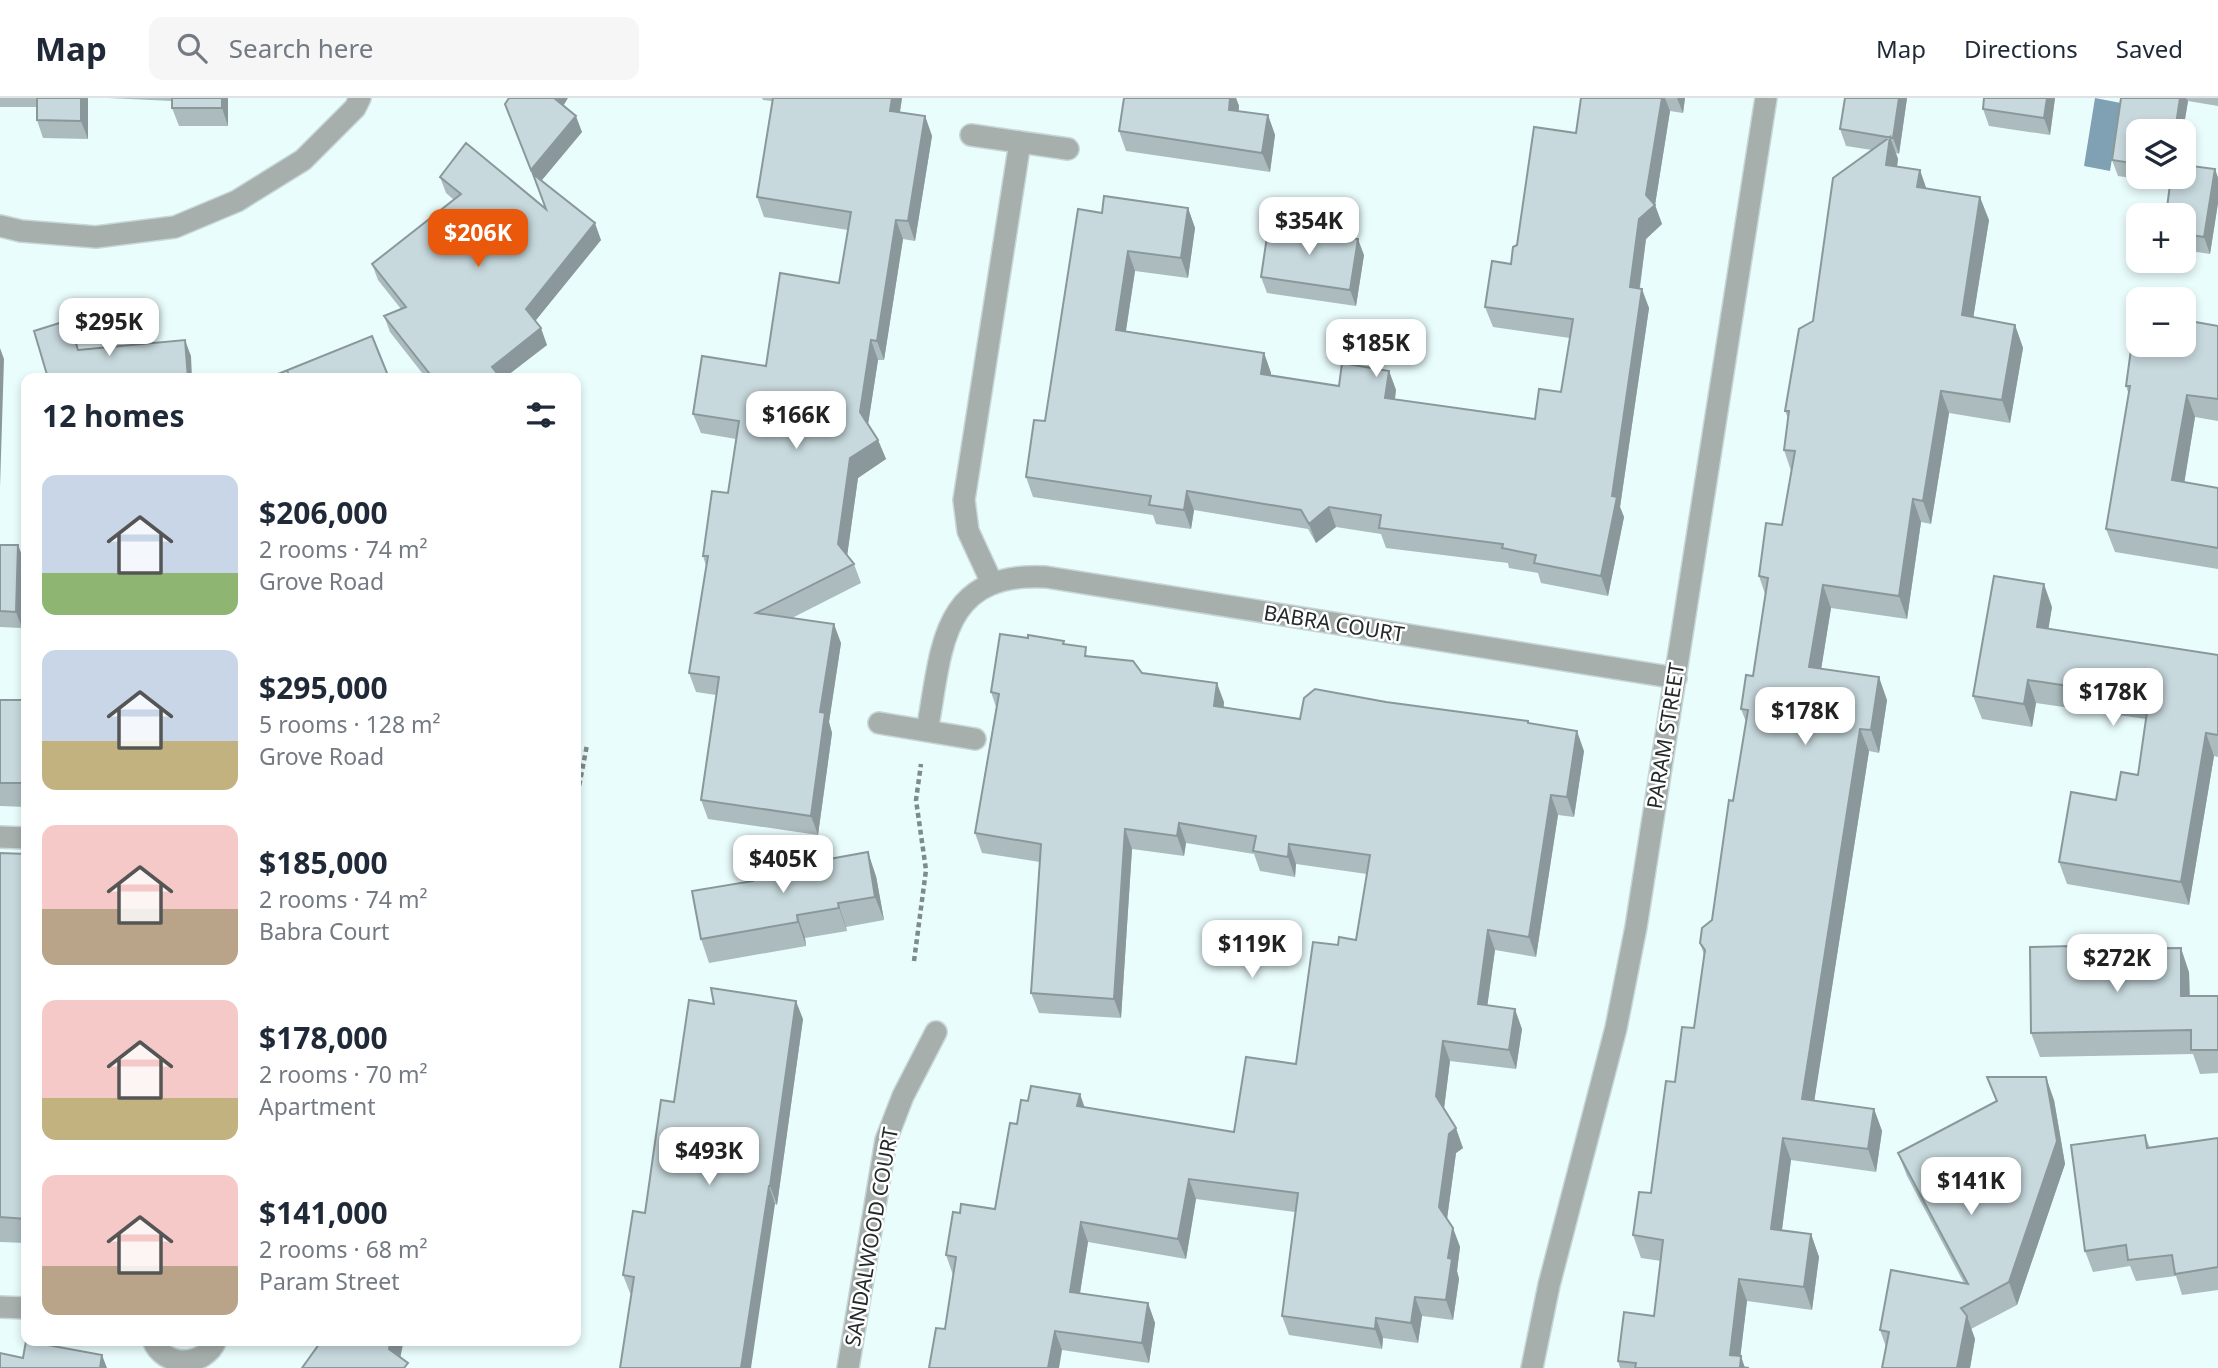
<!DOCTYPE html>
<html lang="en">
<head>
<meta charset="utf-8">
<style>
  body { margin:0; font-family:"Noto Sans",sans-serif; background:#f6f6f7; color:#1f2937; height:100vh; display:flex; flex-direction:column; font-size:26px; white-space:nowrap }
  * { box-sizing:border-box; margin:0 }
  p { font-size:23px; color:#747a83 }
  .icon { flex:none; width:38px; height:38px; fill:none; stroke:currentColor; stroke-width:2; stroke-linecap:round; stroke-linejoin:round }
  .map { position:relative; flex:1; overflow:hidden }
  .details { position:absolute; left:21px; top:275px; width:560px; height:973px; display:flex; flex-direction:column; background:#fff; border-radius:14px; box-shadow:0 4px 10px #0003 }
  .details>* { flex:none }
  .fabs { position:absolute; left:2126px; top:21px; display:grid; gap:14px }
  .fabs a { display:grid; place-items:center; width:70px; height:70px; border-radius:14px; background:#fff; box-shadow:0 4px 10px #0003; font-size:35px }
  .price { position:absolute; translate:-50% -60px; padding:0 16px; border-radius:14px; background:#fff; color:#222; font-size:23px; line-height:46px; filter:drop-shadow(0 2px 4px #0008) }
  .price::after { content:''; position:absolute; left:50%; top:42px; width:21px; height:16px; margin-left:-10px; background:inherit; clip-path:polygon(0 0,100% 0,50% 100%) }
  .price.current { background:#ea580c; color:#fff }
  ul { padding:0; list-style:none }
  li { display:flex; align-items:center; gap:21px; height:175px; padding:0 21px }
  li span { display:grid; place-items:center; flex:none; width:196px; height:140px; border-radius:14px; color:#555 }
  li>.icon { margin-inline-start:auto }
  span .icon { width:84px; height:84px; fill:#fffc; stroke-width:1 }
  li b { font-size:30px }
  h2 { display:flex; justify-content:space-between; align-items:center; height:84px; padding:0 21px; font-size:30px }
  header { display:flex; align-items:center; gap:42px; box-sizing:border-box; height:98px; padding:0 35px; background:#fff; border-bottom:2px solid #e0e1e3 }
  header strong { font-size:33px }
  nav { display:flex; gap:38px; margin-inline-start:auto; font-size:24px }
  .search { width:490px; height:63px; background:#f6f6f7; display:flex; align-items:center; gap:18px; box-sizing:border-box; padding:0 24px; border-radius:14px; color:#747a83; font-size:26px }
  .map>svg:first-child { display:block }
</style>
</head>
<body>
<header>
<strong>Map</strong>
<div class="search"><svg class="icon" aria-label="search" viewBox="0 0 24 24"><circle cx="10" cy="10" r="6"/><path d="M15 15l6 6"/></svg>Search here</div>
<nav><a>Map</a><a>Directions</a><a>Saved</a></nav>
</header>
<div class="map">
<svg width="2218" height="1270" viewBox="0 0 2218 1270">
  <rect width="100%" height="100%" fill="#eafdfd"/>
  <path fill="#80a0b3" d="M2095 0 2121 5 2110 73 2084 68Z"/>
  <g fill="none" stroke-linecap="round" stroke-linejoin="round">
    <defs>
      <path id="minor" d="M971 37 1068 51
        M0 128 21 133 96 139 175 129 237 103 303 62 355 10 360 0
        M992 485 968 433 964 402 1020 44
        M879 625 975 641
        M927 633C942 553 939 473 1046 479L1676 580
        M0 739 26 740
        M0 1209 26 1210
        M153 1242C163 1270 205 1270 216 1242
        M848 1270 886 1042 903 998 936 934
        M1532 1270 1549 1187 1616 930 1636 829 1766 0"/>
    </defs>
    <use href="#minor" stroke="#c6d7d7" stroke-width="24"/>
    <path stroke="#7e8b8b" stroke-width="4.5" stroke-dasharray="5 3.5" stroke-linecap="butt" d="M576 704 587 647
      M914 863 926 772 916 702 921 666"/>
    <use href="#minor" stroke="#a7afad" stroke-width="21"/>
  </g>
  <path fill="#abbbbe" d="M0 0H88V41L43 40 37 22V9H0Z
    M108 0H228V28H179L172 10V3Z
    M762 0H902L900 14 925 18 932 38 915 143 903 141 884 262H878L868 326 878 342 886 361 858 380 847 457 854 466 861 485 792 520 841 545 829 624 832 635 818 737 708 721 701 702 716 597 696 594 689 575 706 468 703 458 728 395 736 341 701 335 693 316 766 268 839 185 848 132 764 119 757 99 772 3 763 2Z
    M1124 0H1236L1239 8V13L1268 17 1275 37 1270 74 1126 53 1119 33Z
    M1581 0H1685L1683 15 1670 13 1655 107 1662 126 1646 141 1640 190 1649 210 1620 409 1624 419 1608 498 1541 485 1538 475 1509 470 1508 465 1386 450 1381 436 1336 429 1316 445 1308 431 1194 412 1191 431 1156 426 1153 417 1033 399 1026 379 1045 323 1102 115 1188 110 1195 130 1188 180 1135 173 1126 233 1264 255 1271 275V278L1339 288 1389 273 1396 292 1395 302 1535 321 1561 294 1570 240 1493 229 1485 209 1511 166 1517 147 1576 35Z
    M1907 0 1899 56 1896 55 1898 61 1897 69 1926 91 1989 122 1973 220 2015 227 2023 250 2010 325 1949 315 1931 426 1921 424 1907 521 1831 510 1821 570 1887 602 1879 655 1869 653 1814 1003 1874 1011 1882 1033 1876 1074 1791 1062 1782 1132 1811 1136 1819 1159 1812 1212 1747 1203 1740 1258 1745 1270H1749H1620L1618 1263 1654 1218 1661 1163 1641 1160 1633 1137 1651 1095 1675 984 1694 930 1704 857 1700 845 1712 822 1746 624 1741 611 1753 578 1765 496 1759 478 1782 427 1791 373 1784 352 1788 320 1785 313 1813 223 1872 52 1846 48 1840 31Z
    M2055 0 2050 37 1989 28 1983 11Z
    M2121 0H2218V8L2188 3 2183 33H2138V79H2184L2215 71 2218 80V105L2210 156 2184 152V117L2170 86 2118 78 2112 62Z
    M563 8 582 34 541 83 601 142 535 223 547 247 504 280H426L390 234 384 218 401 211 378 182 372 166 454 102 446 95 440 79 546 110 511 22Z
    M1364 157 1356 208 1267 195 1261 179Z
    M2218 228V323L2195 319 2184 384 2218 390V471L2115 454 2106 431 2129 297 2126 288Z
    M0 447H18L24 463 22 530 0 529Z
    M2052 509 2048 531 2218 557V659L2214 658 2189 807 2067 786 2059 764 2138 677 2146 621 2036 605 2032 629 1982 621 1973 598Z
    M1065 547 1089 558 1142 575 1224 604V609L1300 621 1386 604 1529 626 1584 653 1574 719 1558 717 1536 859 1495 852 1487 907 1522 931 1516 971 1450 963 1444 1011 1463 1050 1456 1055 1447 1121 1453 1130 1460 1149 1457 1173 1459 1181 1453 1222 1422 1218 1418 1245 1383 1240 1382 1251 1289 1237 1282 1218 1295 1114 1196 1101 1186 1161 1088 1144 1080 1195 1148 1205 1155 1225 1149 1265 1062 1252 945 1231 953 1177 946 1157 960 1115 995 1111 1017 1026 1028 1003 1084 1009 1234 1034 1296 966 1338 847 1356 842 1367 776 1296 766 1295 779 1260 773 1254 756 1186 745 1184 758 1132 751 1121 920 1039 915 1031 895 1040 764 982 755 975 735 996 609 991 594Z
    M0 602H26V709L0 708Z
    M0 755 26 756V1145L0 1144Z
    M876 778 884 822 846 829 847 833 805 840 806 848 709 865 701 841Z
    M2073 851 2189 874 2190 898H2218V975L2200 976 2193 956 2040 959 2031 935Z
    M803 921 777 1107 775 1106 631 1196 630 1195 623 1177 645 1115Z
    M1987 979 2054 1002 2065 1066 2017 1207 1971 1231 1975 1241 1970 1270H1882L1886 1249 1880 1232 1964 1185 1907 1078 1898 1055 1996 1003Z
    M2145 1037 2150 1050 2218 1040V1192L2182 1197 2176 1178 2136 1183 2130 1168 2093 1174 2085 1153Z"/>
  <path fill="#8b989b" d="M81 0H88V41L81 23Z
    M222 0H228V28L222 10Z
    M553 0H568L559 15Z
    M892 0H902L897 32 890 13Z
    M1230 0H1236L1239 8 1236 31 1229 12Z
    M1662 0H1665L1670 13 1655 107 1662 126 1646 141 1637 209 1630 189 1639 121 1646 97Z
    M1677 0H1685L1683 15Z
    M1899 0H1907L1899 56 1893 40Z
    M2047 0H2055L2050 37 2044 20Z
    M2180 0H2186L2188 3 2183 33H2175Z
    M1268 17 1275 37 1270 74 1262 55Z
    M576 18 582 34 537 88 531 72Z
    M925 18 932 38 915 143 908 123Z
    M1890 39 1898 61 1894 89 1886 67Z
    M2215 71 2218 80V105L2210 156 2204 139Z
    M1920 72 1928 95 1917 89Z
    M1980 99 1989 122 1970 240 1962 217Z
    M1188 110 1195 130 1188 180 1181 160Z
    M896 122 903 141 884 262 877 243Z
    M595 125 601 142 532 227 526 211Z
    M1358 141 1364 157 1356 208 1350 192Z
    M1128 153 1135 173 1123 251 1116 232Z
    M1642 191 1649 210 1620 409 1624 419 1608 498 1601 478Z
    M2015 227 2023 250 2010 325 2002 302Z
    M541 230 547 247 504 280H496L492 269Z
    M185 242 191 258 192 280H188Z
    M871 242 878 262 867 333 860 314Z
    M0 250 4 261 0 389Z
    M1264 255 1271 275 1268 296 1261 276Z
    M1389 273 1396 292 1392 320 1385 300Z
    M1941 293 1949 315 1931 426 1923 403Z
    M2187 297 2195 319 2181 405 2172 382Z
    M878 342 886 361 858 380 846 466 838 446 850 360Z
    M1187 393 1194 412 1191 431 1184 412Z
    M1913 401 1921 424 1907 521 1899 498Z
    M1329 409 1336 429 1316 445 1309 426Z
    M18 447 24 463 22 530 16 514Z
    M2044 486 2052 509 2045 552 2037 529Z
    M1823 487 1831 510 1818 591 1809 569Z
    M834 526 841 545 829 624 832 635 818 737 811 718 820 614Z
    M1879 579 1887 602 1879 655 1871 632Z
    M2028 582 2036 605 2032 629 2024 606Z
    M1217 585 1224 604 1221 627 1214 608Z
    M1860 631 1869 653 1811 1024 1802 1001Z
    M1577 633 1584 653 1574 719 1567 699Z
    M2206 635 2214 658 2189 807 2181 784Z
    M1551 697 1558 717 1536 859 1529 839Z
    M1179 725 1186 745 1184 758 1177 738Z
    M1125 731 1132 751 1121 920 1114 901Z
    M1289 746 1296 766 1295 779 1288 759Z
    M868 754 876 778 884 822 875 799Z
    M838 805 846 829 847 833 839 810Z
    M797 817 805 840 806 848 798 824Z
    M1488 832 1495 852 1485 925 1478 906Z
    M2181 850 2189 874 2190 922 2181 898Z
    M796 903 803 921 777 1107 770 1088Z
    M1515 911 1522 931 1516 971 1509 952Z
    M1443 943 1450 963 1443 1018 1436 998Z
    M2046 979 2054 1002 2065 1066 2017 1207 2009 1184Z
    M1080 996 1087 1016 1077 1008Z
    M1874 1011 1882 1033 1876 1074 1868 1051Z
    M1456 1030 1463 1050 1456 1055 1446 1128 1439 1109 1449 1036Z
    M1783 1040 1791 1062 1779 1154 1771 1131Z
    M1189 1081 1196 1101 1186 1161 1178 1141Z
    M769 1088 775 1106 751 1270H741Z
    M1081 1124 1088 1144 1077 1214 1070 1194Z
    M1453 1130 1460 1149 1457 1173 1459 1181 1453 1222 1446 1202 1448 1160Z
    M1811 1136 1819 1159 1812 1212 1804 1189Z
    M1739 1181 1747 1203 1739 1270 1730 1257Z
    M1415 1199 1422 1218 1418 1245 1411 1225Z
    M1148 1205 1155 1225 1149 1265 1142 1245Z
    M1967 1218 1975 1241 1970 1270H1957Z
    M1376 1220 1383 1240 1382 1251 1375 1231Z
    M1055 1233 1062 1252 1059 1270H1048Z
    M391 1242H404L398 1270 389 1251Z
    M102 1257 107 1270H100Z
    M1741 1258 1745 1270H1740Z"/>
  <path fill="#c7d9dd" stroke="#8b989b" stroke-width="2" d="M37 0H81V23L37 22Z
    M172 0H222V10H172Z
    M509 0H554L576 18 531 72 505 6Z
    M773 0H892L890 13 925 18 908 123 896 122 877 243 871 242 860 314 878 342 850 360 838 446 854 466 756 515 834 526 820 614 825 615 811 718 701 702 719 579 689 575 708 458H703L712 393 728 395 739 323 693 316 702 258 766 268 780 175 839 185 851 114 757 99Z
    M1124 0H1230L1229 12 1268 17 1262 55 1119 33Z
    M1581 0H1662L1646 97 1655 107 1639 121 1630 189 1642 191 1612 398 1617 399 1601 478 1534 465 1536 457 1502 450 1503 446 1379 430 1381 417 1329 409 1309 426 1301 412 1187 393 1184 412 1149 407 1151 398 1026 379 1034 322 1045 323 1078 111 1102 115 1104 98 1188 110 1181 160 1128 153 1116 232 1264 255 1261 276 1339 288 1342 265 1389 273 1385 300 1535 321 1539 291 1561 294 1573 221 1485 209 1492 163 1511 166 1513 149 1517 147 1534 29 1576 35Z
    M1845 0H1899L1893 40 1840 31Z
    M1984 0H2047L2044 20 1983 11Z
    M2121 0H2180L2175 33H2138V66L2112 62Z
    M1890 39 1886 67 1920 72 1917 89 1980 99 1962 217 2015 227 2002 302 1941 293 1923 403 1913 401 1899 498 1823 487 1809 569 1879 579 1871 632 1860 631 1802 1001 1874 1011 1868 1051 1783 1040 1771 1131 1811 1136 1804 1189 1739 1181 1730 1257 1741 1258 1740 1269 1749 1270H1635L1636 1265 1618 1263 1624 1214 1654 1218 1663 1142 1633 1137 1639 1094 1651 1095 1666 983 1675 984 1682 929 1694 930 1705 852 1700 845 1702 830 1712 822 1729 702 1733 703 1748 612 1741 611 1746 577 1753 578 1768 480 1759 478 1766 425 1782 427 1795 353 1784 352 1789 313H1785L1799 231 1813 223 1833 80Z
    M466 45 546 111 533 76 595 125 526 211 541 230 492 269 501 280H433L384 218 406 209 372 166 461 96 440 79Z
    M2184 67 2215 71 2204 139 2184 136V117H2166L2171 79H2184Z
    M1269 125 1303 130V133L1358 141 1350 192 1261 179Z
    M2136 215H2138V247H2184V222L2218 228V301L2187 297 2172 382 2218 390V450L2106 431 2130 288H2126Z
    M69 222 78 252 185 242 188 280H48L34 233Z
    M372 238 389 280H290L288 275 285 280H268Z
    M0 447H18L16 514 0 513Z
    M1994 478 2044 486 2037 529 2218 557V637L2206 635 2181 784 2059 764 2071 694 2116 702 2121 674 2138 677 2149 600 2028 582 2024 606 1973 598Z
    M1000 536 1028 540V537L1064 543 1063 546 1086 549 1085 558 1133 563 1142 575 1217 585 1214 608 1300 621 1304 600 1315 591 1386 604 1528 623V625L1577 633 1567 699 1551 697 1529 839 1488 832 1478 906 1515 911 1509 952 1443 943 1436 998 1456 1030 1449 1036 1439 1109 1453 1130 1448 1160 1452 1161 1446 1202 1415 1199 1411 1225 1376 1220 1375 1231 1282 1218 1298 1095 1189 1081 1178 1141 1081 1124 1070 1194 1148 1205 1142 1245 1055 1233 1048 1270H929L936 1230 945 1231 956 1159 946 1157 953 1114 960 1115 961 1106 995 1111 1010 1025 1017 1026 1021 1002 1028 1003 1031 988 1080 996 1077 1008 1234 1034 1246 959 1296 966 1313 844 1338 847 1339 839 1356 842 1370 757 1289 746 1288 759 1253 753 1256 738 1179 725 1177 738 1125 731 1114 901 1031 895 1041 746 975 735 999 596 991 594Z
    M0 602H26V685H0Z
    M868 754 875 799 838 805 839 810 797 817 798 824 701 841 692 793 753 783 752 775Z
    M0 755 26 756V1121L0 1119Z
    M2072 848V851L2181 850V898H2218V952H2191V932L2031 935 2030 849Z
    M711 890 796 903 770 1088H769L741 1270H620L634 1179 623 1177 633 1113 645 1115 661 1002 674 1004 689 902 714 906Z
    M1987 979H2046L2057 1043 2009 1184 1961 1210 1967 1218 1957 1270H1882L1889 1234 1880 1232 1891 1172 1968 1186 1898 1055 1997 1003Z
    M2145 1037 2147 1050 2218 1040V1169L2175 1176 2172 1157 2128 1162 2126 1147 2085 1153 2071 1047Z
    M322 1242H391L389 1251 408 1265 404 1270H302Z
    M26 1243 102 1257 100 1270H0V1255L23 1260Z"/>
  <g text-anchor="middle" stroke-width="5" stroke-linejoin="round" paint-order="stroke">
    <g font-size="21" fill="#232a2a" stroke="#fff">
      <text transform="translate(1334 526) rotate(9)" y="7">BABRA COURT</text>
      <text transform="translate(1666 638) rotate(-81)" y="7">PARAM STREET</text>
      <text transform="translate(872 1139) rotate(-80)" y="7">SANDALWOOD COURT</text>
    </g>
  </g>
</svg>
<div class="fabs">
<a><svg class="icon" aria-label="layers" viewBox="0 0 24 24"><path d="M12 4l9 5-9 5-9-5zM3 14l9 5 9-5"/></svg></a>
<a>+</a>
<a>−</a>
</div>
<b class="price" style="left:1309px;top:159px">$354K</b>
<b class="price current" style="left:478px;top:171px">$206K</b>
<b class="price" style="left:109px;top:260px">$295K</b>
<b class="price" style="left:1376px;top:281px">$185K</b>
<b class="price" style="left:796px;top:353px">$166K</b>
<b class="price" style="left:2113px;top:630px">$178K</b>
<b class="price" style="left:1805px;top:649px">$178K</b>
<b class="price" style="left:783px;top:797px">$405K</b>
<b class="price" style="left:1252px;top:882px">$119K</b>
<b class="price" style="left:2117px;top:896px">$272K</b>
<b class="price" style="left:709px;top:1089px">$493K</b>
<b class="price" style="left:1971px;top:1119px">$141K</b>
<section class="details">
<h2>12 homes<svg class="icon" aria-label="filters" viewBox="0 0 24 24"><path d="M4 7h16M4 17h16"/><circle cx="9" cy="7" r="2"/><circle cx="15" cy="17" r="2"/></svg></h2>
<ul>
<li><span style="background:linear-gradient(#c9d6e8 70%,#8fb573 0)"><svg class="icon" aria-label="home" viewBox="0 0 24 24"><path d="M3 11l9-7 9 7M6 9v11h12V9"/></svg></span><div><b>$206,000</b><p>2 rooms · 74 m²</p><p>Grove Road</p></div></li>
<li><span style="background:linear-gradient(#c9d6e8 65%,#c2b280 0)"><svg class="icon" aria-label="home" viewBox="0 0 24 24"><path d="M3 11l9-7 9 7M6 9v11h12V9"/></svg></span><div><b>$295,000</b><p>5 rooms · 128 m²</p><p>Grove Road</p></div></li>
<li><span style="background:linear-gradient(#f6c9c9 60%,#b9a48a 0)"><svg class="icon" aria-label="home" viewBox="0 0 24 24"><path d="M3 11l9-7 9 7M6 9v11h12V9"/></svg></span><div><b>$185,000</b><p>2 rooms · 74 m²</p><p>Babra Court</p></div></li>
<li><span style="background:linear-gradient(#f6c9c9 70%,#c2b280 0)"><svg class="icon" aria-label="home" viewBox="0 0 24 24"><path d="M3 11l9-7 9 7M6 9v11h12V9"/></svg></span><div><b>$178,000</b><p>2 rooms · 70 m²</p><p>Apartment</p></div></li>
<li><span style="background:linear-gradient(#f6c9c9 65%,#b9a48a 0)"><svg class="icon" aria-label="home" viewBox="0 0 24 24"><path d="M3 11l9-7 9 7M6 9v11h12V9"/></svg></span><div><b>$141,000</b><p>2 rooms · 68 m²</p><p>Param Street</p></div></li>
</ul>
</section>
</div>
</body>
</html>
